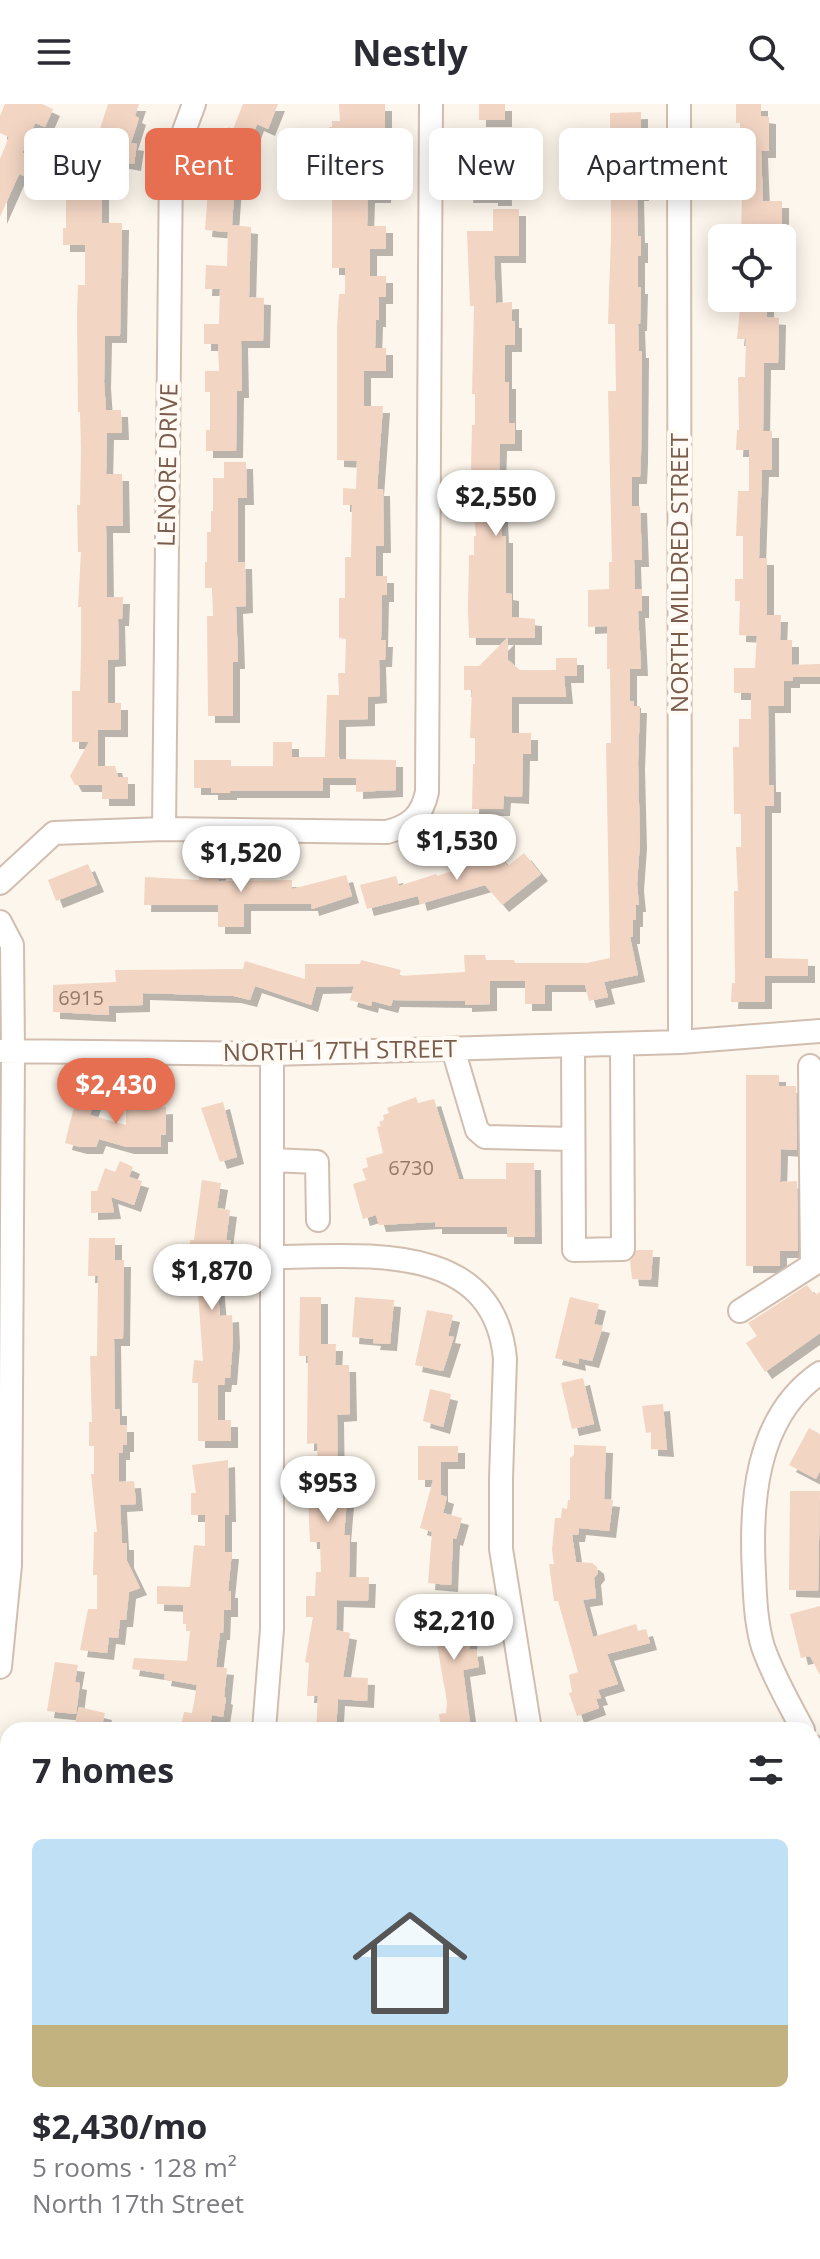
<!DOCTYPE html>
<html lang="en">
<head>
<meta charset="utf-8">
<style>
  body { margin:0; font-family:"Open Sans",sans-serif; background:#f2f2f3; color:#2b2b33; height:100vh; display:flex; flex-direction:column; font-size:30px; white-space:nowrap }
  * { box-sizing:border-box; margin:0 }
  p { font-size:26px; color:#7c7c81 }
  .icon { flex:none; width:44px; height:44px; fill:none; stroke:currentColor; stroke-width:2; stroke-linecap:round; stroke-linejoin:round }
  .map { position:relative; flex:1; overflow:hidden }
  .drawer { position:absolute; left:0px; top:1618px; width:820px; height:538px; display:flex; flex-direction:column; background:#fff; border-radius:24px 24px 0 0; box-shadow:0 4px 20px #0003 }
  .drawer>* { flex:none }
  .guide { position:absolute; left:24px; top:24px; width:772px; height:72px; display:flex; gap:16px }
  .fabs { position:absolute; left:708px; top:120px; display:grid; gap:16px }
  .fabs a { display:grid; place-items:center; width:88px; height:88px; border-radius:12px; background:#fff; box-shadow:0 4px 20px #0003; font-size:40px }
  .price { position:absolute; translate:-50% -68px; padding:0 18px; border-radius:28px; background:#fff; color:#222; font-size:26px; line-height:52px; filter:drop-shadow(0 2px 4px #0008) }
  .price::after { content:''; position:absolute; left:50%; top:48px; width:24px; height:18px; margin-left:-12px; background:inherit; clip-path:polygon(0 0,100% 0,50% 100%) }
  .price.current { background:#e76f51; color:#fff }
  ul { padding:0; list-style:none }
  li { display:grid; align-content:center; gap:16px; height:424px; padding:0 32px }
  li+li { border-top:2px solid #e1e1e2 }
  li span { display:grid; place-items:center; height:248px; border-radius:12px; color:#555 }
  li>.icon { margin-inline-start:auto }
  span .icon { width:144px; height:144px; fill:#fffc; stroke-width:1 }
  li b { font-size:34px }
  h2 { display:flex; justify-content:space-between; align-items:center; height:96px; padding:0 32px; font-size:34px }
  .pill { padding:0 28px; border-radius:12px; background:#fff; box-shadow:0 4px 20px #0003; font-size:28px; line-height:72px }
  .pill.current { background:#e76f51; color:#fff }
  header { display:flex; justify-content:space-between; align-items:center; height:104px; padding:0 32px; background:#fff; font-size:36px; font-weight:700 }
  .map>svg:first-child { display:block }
</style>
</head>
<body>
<header><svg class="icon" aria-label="menu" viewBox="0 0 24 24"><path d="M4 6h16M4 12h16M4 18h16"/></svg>Nestly<svg class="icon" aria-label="search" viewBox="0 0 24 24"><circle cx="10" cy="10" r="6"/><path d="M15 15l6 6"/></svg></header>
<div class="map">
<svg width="820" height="2155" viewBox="0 0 820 2155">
  <defs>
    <filter id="shadow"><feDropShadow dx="7" dy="7" stdDeviation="0" flood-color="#0004"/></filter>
  </defs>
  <rect width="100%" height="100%" fill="#fdf6ec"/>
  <path fill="#d8ecc9" d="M812 1941H820V2112L812 2111Z"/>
  <path fill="#f3d5c3" filter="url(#shadow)" d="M5 0H42L53 5 45 23 35 19 22 49 35 54 27 73 19 70 0 113V55L9 33 0 29V12Z
    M108 0H139L135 12 139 14 131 39 137 40 134 60 117 57 113 84 102 82V119H122L120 232H105L104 278 106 306H121L122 329H107L106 370H122L123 422H106L107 493H123L122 515H118L119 555 108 556V599H121V626H98V662H115L118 673H128V695H102V681H75L70 672 89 638H72V587H80L81 550V503H78L81 448H78L77 401H80L81 345 80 308H78L77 211 78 181H85V141H63V124H66V94H71L77 55 86 56 90 33 97 34Z
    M243 0H278L268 25 257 20 235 77 232 121 251 123 249 193 264 194 263 237H241L242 287H237L236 347H206V326H210V288H205V267H219L218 240H204V220H219L220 185H205L206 161 227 162 228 128 205 126 209 73 228 23 233 25Z
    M339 0H385V39L361 40V72H385L384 92H368L367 122H386V145H370V172H386V193H379V216H376L375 244H386V267H364V302H383L377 385H383L384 442H376V472H387V491H382L381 536H386L385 556H379L380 592 368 593V615L339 616V611V653L340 655 396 656V686L356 688V674H323V687H230V689H211V684H194V656H231V662H273V638H292V653H325L327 591H339L338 569H345L346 535 339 534V494H345V453H351L352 401H343V384L356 385 357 357 337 356V225L339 190H345V164H332V47H329V23H332V17H340Z
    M479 0H505V16H479Z
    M736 0H761V12L769 13V47H761L763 97H782V134H741L742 88H736L735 45 740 44V19H736Z
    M641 8V32H634V36H631V70H642V90H637L638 132H641V152H638V183H641L640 220H638L639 247H642L641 352 640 373H632V402H640L642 456H634L635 485H642V507H638L641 565H630V597H634V602H640L638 659 640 738 637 780 639 801H636V816H633V833H630L638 871 604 878 608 893 589 897 585 881H545V900H525V877H490V900L465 901V897L393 896 391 902 372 897 371 902 350 896 354 882 316 883 311 901 255 882 250 896 234 892 143 889V901L109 902V911L53 908V881L116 878 115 866 243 865 245 857 305 875V860H360L361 856 401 866 399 872 465 868 464 851H485L486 856H514L515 859H587L610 854 606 639H611L610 565H607V522L588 523V486L609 485V458H612L608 287H616L615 220H608L611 132 610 9Z
    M478 51H504L505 95H491V92H466L468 75H478Z
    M493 105H519V152H494L496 199 512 198V217H515V241H505V278H509V319H515V340H500L499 376 502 432H506V489L512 490V513L535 515V534H508V556L520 566H556V554H577V572H564L566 593H512V629H531V650H523L522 693 504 692 503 705H472L473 660H475V634H470L472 586H464V562H479L507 534H469L468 505 469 451H474V432H476L471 367 472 321H475V290H472L474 202H470L467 127H493Z
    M741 194H767V213L779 214 778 259H764L763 327H772V366H762L759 454H767V511H781L780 536H792V561L820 560V573H793V577H784V602H768L769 681H774V702H765V854L808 855V872H765V898H731L732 879H735L734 787H738L736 743H741V710H734L733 643H739V615H751V589H734V564H755L757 532 739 531 740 497H735V475H743V432H736L738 387H749V346H736L737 326H739L738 273H745L746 235H737Z
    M224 358H246L247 394H238V458H245L246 502 236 503 238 558H233V612H208L207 512H213L212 484H205V458H207V428H211V407H213V374H224Z
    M493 744 508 762 524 749 541 770 502 801 485 781 420 800 418 792 367 805 360 781 396 772 399 782 436 770 437 772 470 762Z
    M88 760 97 781 56 797 48 776Z
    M199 768H219V777L292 776V785L346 771 352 792 312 805 311 800H244V823H218V801H144L145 773 199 776Z
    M746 971H779V982H796L797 1046 781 1045 780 1078 797 1077 798 1147H780V1162H746Z
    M78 987 96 992 90 1011 126 1021V1006L166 1003V1031H161V1043H127L99 1035 96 1043H80L65 1039Z
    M416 993 418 999 434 995 459 1075H506V1059H534L535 1133H507V1123H435V1118L379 1121 376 1111 363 1115 353 1080 366 1076 362 1065 368 1063 366 1054 383 1049 377 1023 381 1022 379 1018 384 1016 383 1011 389 1009 387 1004Z
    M223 998 237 1053 220 1058 201 1004Z
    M120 1057 133 1063 129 1073 142 1077 134 1101 111 1093 114 1108 91 1109V1087H97L105 1064 115 1068Z
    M202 1076 221 1079 217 1104 230 1106 226 1136H231V1155H224L223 1177H217L220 1212 232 1211 233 1236 230 1274H225L224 1281H218V1316H231V1337H198V1279H192L194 1256 203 1257 197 1176H195V1170H189L190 1136H194Z
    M89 1134H115V1156H124L123 1235H114L115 1305H120V1321H127V1341H123V1349H119V1378L134 1377 136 1400 120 1401 122 1439H127V1457L140 1484 129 1488 126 1516H120L118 1534 109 1533 107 1549 80 1546 88 1505H97V1471H93L94 1428H97L91 1370H94V1342H89V1318H92L90 1252H97L98 1172H88Z
    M637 1146H653L651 1176 632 1175 630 1157Z
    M807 1181 815 1191 820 1188V1229L765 1268 746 1239 757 1232 748 1219Z
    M300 1193H321V1240H336L335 1261H349L350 1310 337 1311 338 1384H348L344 1431H350L349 1473H369L368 1497 337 1496 336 1526 350 1529 343 1573 368 1574 367 1597 338 1595 336 1626H316L318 1592H307L309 1559 305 1558 313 1513H306V1492H315L316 1468H321L320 1438H310L308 1395 310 1371 318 1372 317 1339 307 1340 308 1252H299Z
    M355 1193 394 1196 390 1240 373 1239 374 1235 352 1233Z
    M570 1193 599 1200 594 1220 603 1222 592 1257 578 1254 579 1260 555 1254Z
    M427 1206 453 1211 448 1232 454 1233 443 1267 415 1261Z
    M583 1274 594 1320 572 1325 561 1279Z
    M430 1285 451 1290 443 1323 423 1317Z
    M663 1300 667 1346 651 1345V1328L646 1329 642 1302Z
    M809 1324 820 1330V1367L816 1375 789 1361Z
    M574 1341 606 1342 604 1395 613 1396 609 1427 579 1424 578 1431H572L576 1458 592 1459 597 1463 598 1469 594 1474 596 1494 583 1496 593 1533 636 1520 638 1527 646 1525 650 1539 607 1550 618 1580 598 1586 601 1594 596 1595 599 1604 577 1612 569 1589 572 1588 569 1571 578 1568 558 1497H554L549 1460H554L552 1446 555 1414H561L562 1404 567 1405 568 1396H570V1354L574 1351Z
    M418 1342H458V1358H441V1391L447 1393 443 1409 462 1414 456 1435 453 1434 451 1481 428 1479 432 1428 420 1424 433 1376H418Z
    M228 1356 229 1411H225V1448H232L228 1487H231V1506H224L223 1529H220L216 1563 227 1564 224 1593 226 1594 223 1613 212 1611 209 1626H190L181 1622 184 1608 192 1609 197 1581 164 1575 165 1570 132 1565 134 1554 187 1557 190 1527H186V1520H183V1501L157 1500V1482L190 1483 194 1441 205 1442V1411H191V1389H196L192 1361Z
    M790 1387H820L818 1487 789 1486Z
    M440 1494 458 1496 456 1513 473 1515 469 1546 476 1545 479 1563 463 1566 471 1626H441L439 1610 446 1609 447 1598 436 1535 429 1534 432 1511 438 1512Z
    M820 1502V1571L810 1552 801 1554 790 1510Z
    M55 1558 78 1561 75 1578 80 1579 76 1610 47 1607Z
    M79 1603 105 1609 101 1626 74 1624Z"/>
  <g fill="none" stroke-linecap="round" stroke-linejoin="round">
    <defs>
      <path id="minor" d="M679 0 680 938
        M164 725 171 62 194 0
        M0 779 54 729 164 725 387 728C410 722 422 712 427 688L431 0
        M0 818 12 841 13 947 10 1461 0 1563
        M573 942 574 1146 623 1145 622 940
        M453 945 477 1026 485 1033 573 1035
        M0 947 272 950 680 938 820 927
        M810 962 812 1161
        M272 1056 317 1058 318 1116
        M272 1153C360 1153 494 1134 505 1255L501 1374V1445L530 1626
        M740 1207 820 1156
        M264 1626 272 1525V950
        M803 1626C789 1599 773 1572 763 1543 756 1520 755 1494 754 1470 750 1400 755 1313 820 1269
        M812 1642 820 1657
        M0 1858 8 1862
        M42 2155 45 2148
        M320 2155V2148
        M545 2155V2148"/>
    </defs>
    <use href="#minor" stroke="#d1beb0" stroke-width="26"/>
    <use href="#minor" stroke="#fff" stroke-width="22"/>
  </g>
  <g text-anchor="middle" stroke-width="8" stroke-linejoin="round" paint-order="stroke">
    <g font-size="20" fill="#987a6a">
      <text x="81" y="901">6915</text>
      <text x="411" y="1071">6730</text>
    </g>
    <g font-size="24" fill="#7a5c4d" stroke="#fffaf3">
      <text transform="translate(168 361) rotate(-89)" y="8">LENORE DRIVE</text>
      <text transform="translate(680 469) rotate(-90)" y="8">NORTH MILDRED STREET</text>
      <text transform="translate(340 947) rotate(-1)" y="8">NORTH 17TH STREET</text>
    </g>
  </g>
</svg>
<div class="fabs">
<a><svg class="icon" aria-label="locate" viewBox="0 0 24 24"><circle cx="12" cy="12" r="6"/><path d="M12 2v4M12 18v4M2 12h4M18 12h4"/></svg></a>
</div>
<b class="price" style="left:496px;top:434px">$2,550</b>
<b class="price" style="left:457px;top:778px">$1,530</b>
<b class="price" style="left:241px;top:790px">$1,520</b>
<b class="price current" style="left:116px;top:1022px">$2,430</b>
<b class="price" style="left:212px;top:1208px">$1,870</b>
<b class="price" style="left:328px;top:1420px">$953</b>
<b class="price" style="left:454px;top:1558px">$2,210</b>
<div class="guide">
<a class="pill">Buy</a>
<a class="pill current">Rent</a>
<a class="pill">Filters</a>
<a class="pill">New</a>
<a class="pill">Apartment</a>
</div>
<section class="drawer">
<h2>7 homes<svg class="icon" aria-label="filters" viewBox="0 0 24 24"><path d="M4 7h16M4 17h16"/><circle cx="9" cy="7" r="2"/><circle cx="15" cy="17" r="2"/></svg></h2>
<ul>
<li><span style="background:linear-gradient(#bfe0f5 75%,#c2b280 0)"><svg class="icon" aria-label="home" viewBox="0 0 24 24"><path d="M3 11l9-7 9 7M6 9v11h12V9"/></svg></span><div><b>$2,430/mo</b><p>5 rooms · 128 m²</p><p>North 17th Street</p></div></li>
</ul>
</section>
</div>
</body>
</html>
